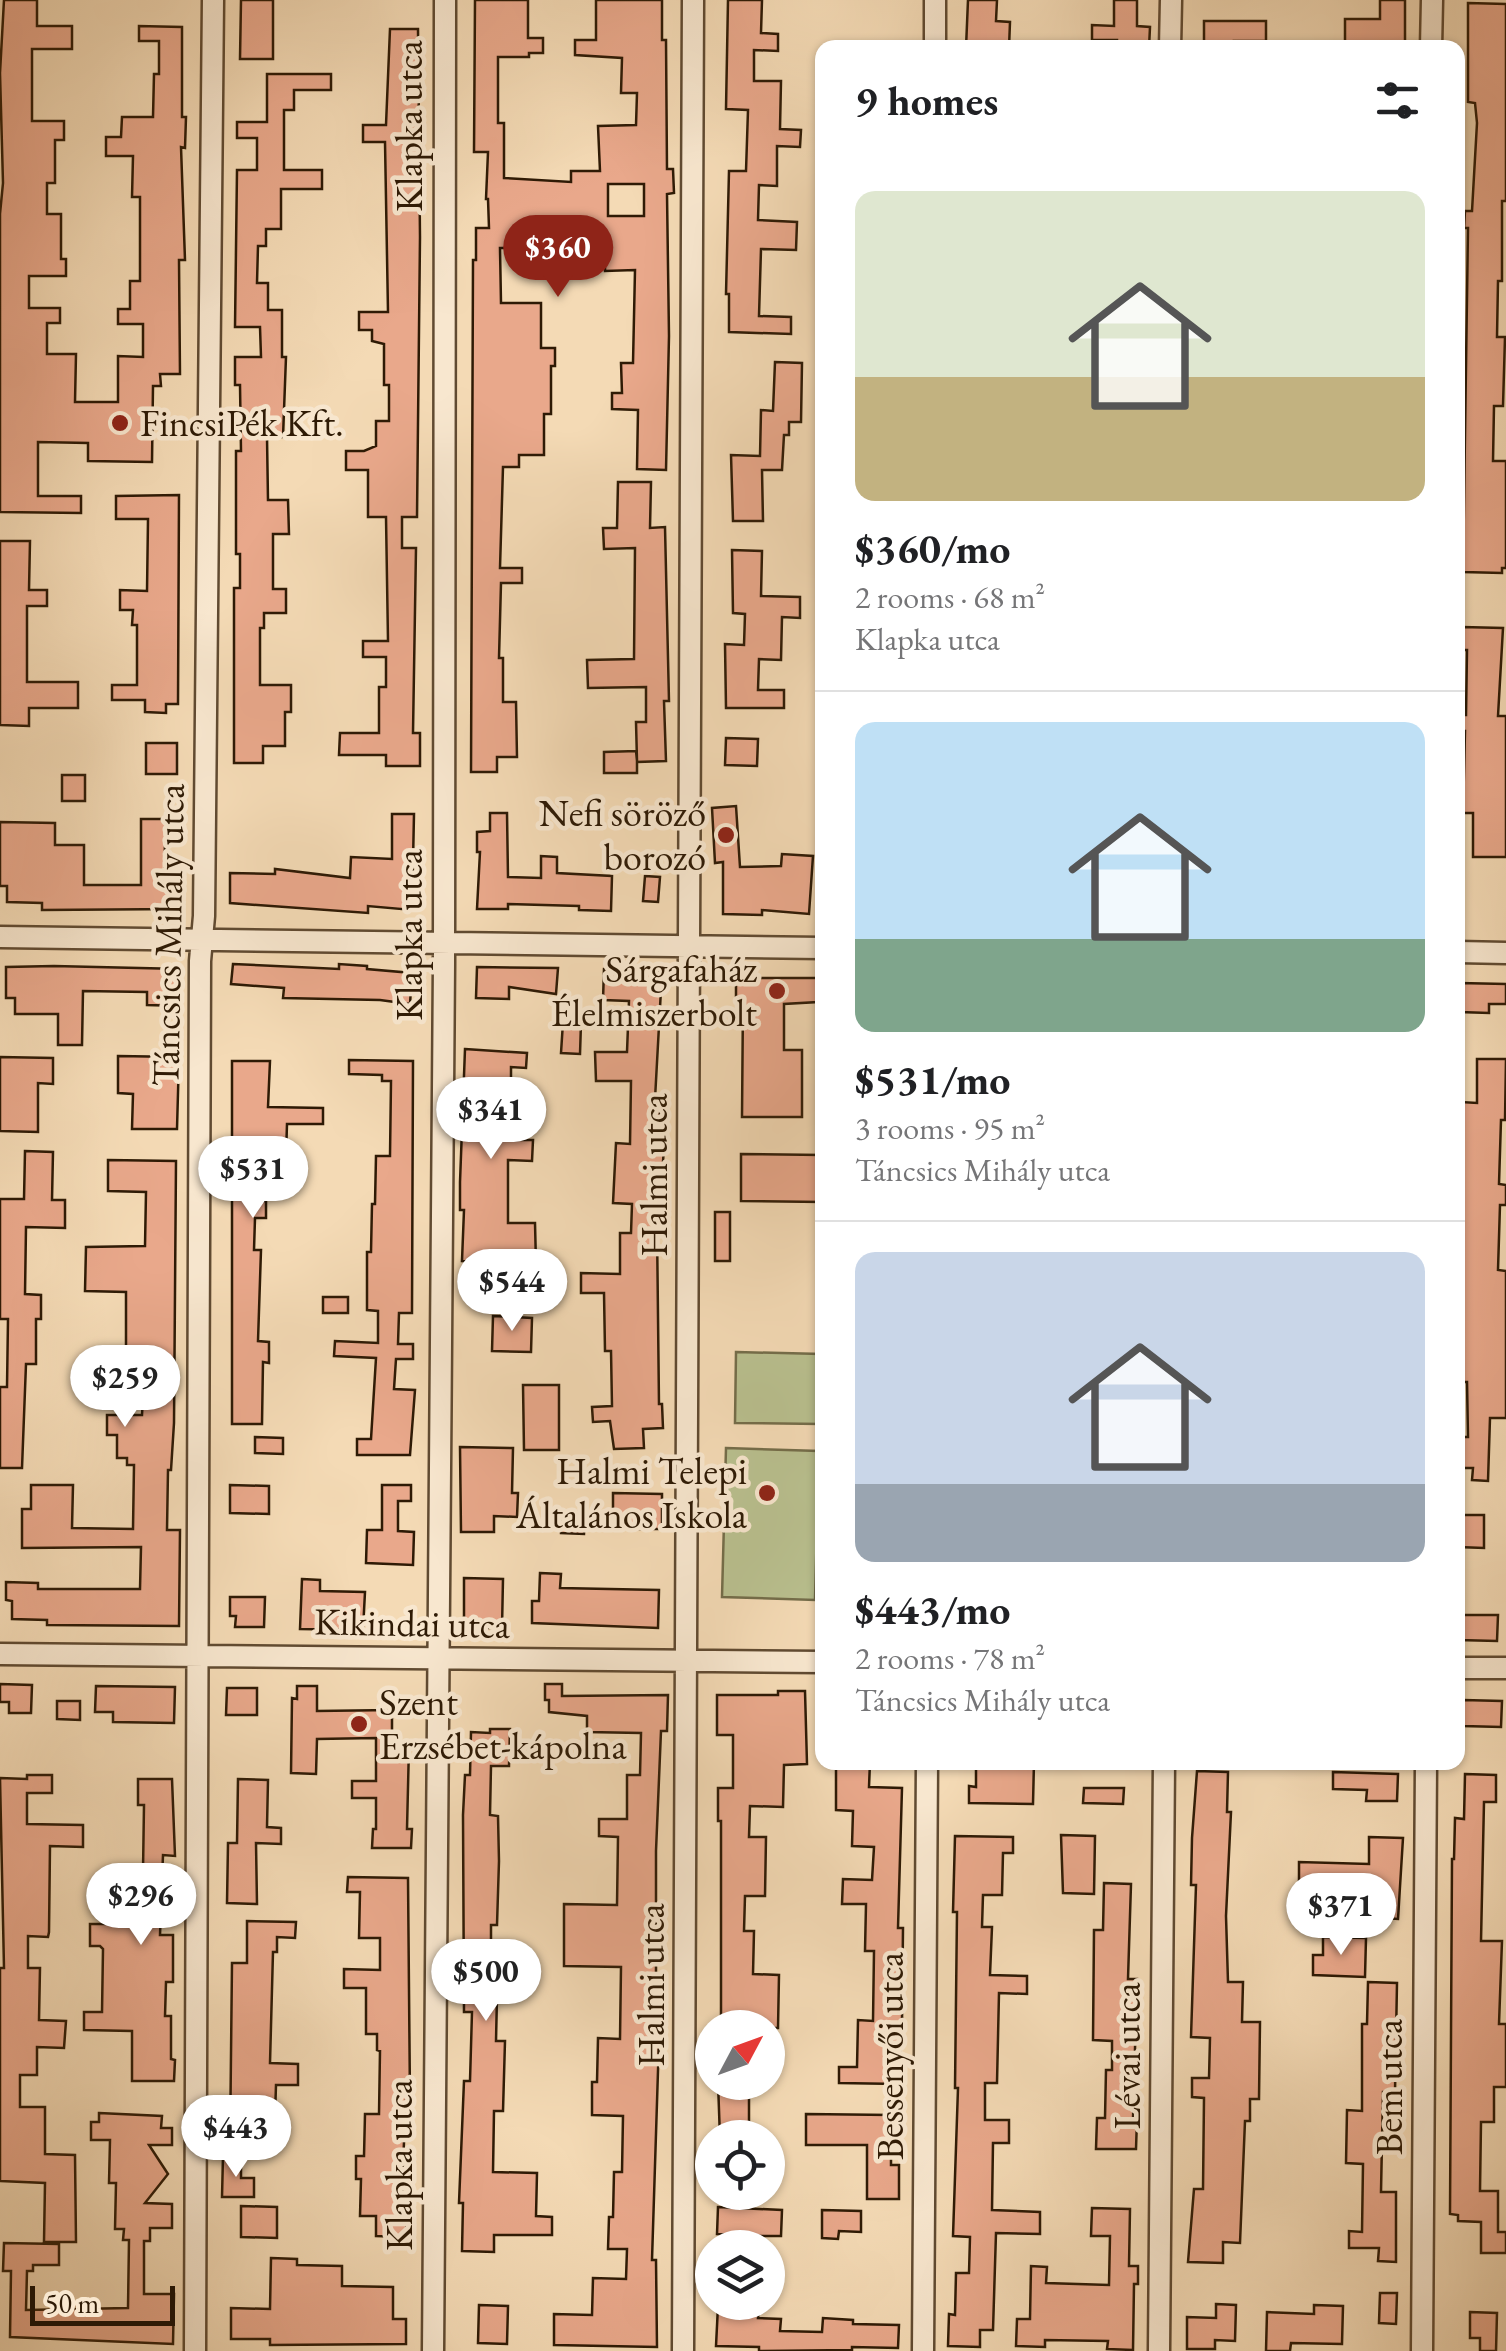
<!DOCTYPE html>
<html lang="en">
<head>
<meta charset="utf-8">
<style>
  body { margin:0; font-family:"EB Garamond",serif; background:#f6f6f6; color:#202124; height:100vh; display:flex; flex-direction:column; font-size:38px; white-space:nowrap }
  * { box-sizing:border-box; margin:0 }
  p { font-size:32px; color:#757577 }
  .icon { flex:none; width:55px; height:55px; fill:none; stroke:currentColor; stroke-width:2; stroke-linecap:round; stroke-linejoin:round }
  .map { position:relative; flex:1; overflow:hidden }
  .side { position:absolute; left:815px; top:40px; width:650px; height:1730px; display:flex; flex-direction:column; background:#fff; border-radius:20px; box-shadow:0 2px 8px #0004 }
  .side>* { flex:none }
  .needle { width:65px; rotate:49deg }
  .controls { position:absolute; left:695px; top:2010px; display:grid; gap:20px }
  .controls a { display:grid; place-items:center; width:90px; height:90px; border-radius:50%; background:#fff; box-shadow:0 2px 8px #0004; font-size:50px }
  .scale { position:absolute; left:30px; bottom:25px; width:145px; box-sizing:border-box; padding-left:10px; border:5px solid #2e1a05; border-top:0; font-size:28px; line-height:35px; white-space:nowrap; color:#2e1a05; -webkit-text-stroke:8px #f8e7cf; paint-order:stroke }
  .price { position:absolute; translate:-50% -85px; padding:0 22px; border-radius:35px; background:#fff; color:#222; font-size:32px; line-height:65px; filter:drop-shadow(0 2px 5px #0008) }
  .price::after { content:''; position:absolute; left:50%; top:60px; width:30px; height:22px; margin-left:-15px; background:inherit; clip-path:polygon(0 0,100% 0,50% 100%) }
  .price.active { background:#8f2418; color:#fff }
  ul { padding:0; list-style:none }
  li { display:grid; align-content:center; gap:20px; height:530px; padding:0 40px }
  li+li { border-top:2px solid #e0e0e0 }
  li span { display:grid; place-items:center; height:310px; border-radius:20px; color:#555 }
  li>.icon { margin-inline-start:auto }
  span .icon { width:180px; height:180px; fill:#fffc; stroke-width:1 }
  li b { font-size:42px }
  h2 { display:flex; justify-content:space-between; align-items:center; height:120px; padding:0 40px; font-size:42px }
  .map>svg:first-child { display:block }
</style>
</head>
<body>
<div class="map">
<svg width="1506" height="2351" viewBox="0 0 1506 2351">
  <rect width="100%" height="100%" fill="#f4dab5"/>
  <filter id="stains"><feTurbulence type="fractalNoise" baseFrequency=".002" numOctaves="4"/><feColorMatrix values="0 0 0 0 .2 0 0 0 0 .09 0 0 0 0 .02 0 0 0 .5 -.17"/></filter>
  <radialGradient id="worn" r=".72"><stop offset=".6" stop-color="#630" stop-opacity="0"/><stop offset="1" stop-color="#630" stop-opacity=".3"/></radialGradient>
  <path fill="#b9c08f" stroke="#746d4a" stroke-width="2.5" d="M736 1352 821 1354 820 1424 735 1423Z
    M726 1448 819 1451 815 1600 722 1597Z"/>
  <path fill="#e9a88b" stroke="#2e1a05" stroke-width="2.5" fill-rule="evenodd" d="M4 0H37V26H72V49H32V121H64V140H55V183H47V214H61V259H66V276H29V308H60V323H47V354H76L75 402H118V356L143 357V324H118V309H130V281H140V197H132L133 156H106V137H121L122 117H153L154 74H159V41H139V26L182 27V117H186L185 148 181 147 185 260H179L180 374H160L161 386H153L152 462 88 461V443L38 442V496H81V513L0 512V214L3 183 0 73Z
    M241 0H273V59H240Z
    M475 0H528V38H543V53H529V57H498V123H504V178L571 182V171H600L598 126 636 125 637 93H621L622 58 575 55V40H596V0H662V40H666L667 169H673L674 193 667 194 669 336 666 470 637 469 638 410 612 409V393H622L621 363H633L635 270 605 271V234L550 235V248H500L501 303H541V348H555V366H551V414H544V455H519V467H503L500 568H522V583H501L499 658H503V702H516L517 757H497V772H471L473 260H476V228H489L488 199H486L488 152H474ZM608 184H644V216H608Z
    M728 0H762L761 33 778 34V51L754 50V81H781L780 129 801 130 800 147 777 146V186L759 185 758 220 797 222 796 250 761 249 759 316 791 317V334L729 332V294H726L729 171H746L748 110 726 109Z
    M968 0H997L996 21 1010 22 1009 48H966Z
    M1114 0H1137V26L1150 27 1149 48H1117V40H1092V25L1114 26Z
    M1380 0H1405V48L1345 46V19H1380Z
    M1468 3 1506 4V201H1502V281H1498L1497 337H1505L1503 406H1494L1493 461H1506V568H1502V573L1463 572 1468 228H1464L1465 211H1472L1477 123 1475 103 1468 102Z
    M1204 21H1266V41H1234L1235 48H1204Z
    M390 29H418L420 237 417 517H402V548H416L413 733H420V766H386V755H339L340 733H379V687H386V657H363V641H388L386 517H368V470H346V451H364L376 446V421H389V385H384V344L372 341V330H359V312H388L385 142H363V125H386Z
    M267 74H331V90H294V110H284V170H322V189H281V229H266V246H258L257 283H268V310H282V357H286L283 437H267L268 500H288L289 534H273V589H286V613H264V628H260V685H291V712H285V746H263V763H234V588H240V554H236V451H241L240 385H235V357H261L260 327H235L237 170H257V138H237V122H267Z
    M775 362 802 363 801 422H789V435H784L782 470H762L763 521H733L731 455 760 456 761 410 773 411Z
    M618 482H651L650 528 665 527 669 701H664L666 761 637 762V773H604V752L636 751 637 761 636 722H646V687L588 688 587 660 634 659 635 548 604 549 603 528H617Z
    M179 495 178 704H166V713L145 712V700H112V685H137V625H132L133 610H120V590L147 591 148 519H116V496Z
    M0 541H30L29 590H47V606H27V682H78V708H29V726L0 725Z
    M732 550 762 551 761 596 800 597V618L782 617 781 660 759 659 758 690H784V708H726L725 644 744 645 745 614 733 613Z
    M1462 627 1503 628 1498 716H1506V857H1473V813H1463L1465 731H1461L1462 715H1466L1467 650H1462Z
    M726 738 758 739 757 766 725 765Z
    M146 743H177V774H146Z
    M62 775H85V801H62Z
    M736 806 740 867 781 866 782 854 813 856 809 914 762 910V915L723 914V862L715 863 712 808Z
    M490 813H507L508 877 541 878V856L557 857V873L612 876 611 911 579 910V906L508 904V909H477L480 852H477V832L490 831Z
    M392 814H414L412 910 368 906V913L230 903V873L275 874V869L350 878 351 857 392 859Z
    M141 819H176V843H165L164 885H178V909L42 910V903L7 902V886H0V822L55 823V845H84V885H141Z
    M645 876 660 877 658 902 643 901Z
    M233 964 339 969V964L367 966V969L412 973 410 1004 380 1000 283 998 284 988 231 984Z
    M54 966 181 969V1006L147 1005V992L83 991 82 1045H58V1014H15V998H6V967Z
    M477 967 558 968 556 994 509 987V999L476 998Z
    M604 969 662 971 655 1099H660L659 1146H664L659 1227H657L659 1404H662L663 1428 643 1429 644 1448 614 1449 610 1421 593 1422 592 1407 612 1406 611 1351H605L604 1293H581V1273L620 1274V1233H631L632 1204 613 1203 616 1143 630 1144 631 1081H596L595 1052H627L629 1001 603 1000Z
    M744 978H818V1002L784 1004V1050H802V1117H742L743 1000H736V983H744Z
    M1459 983 1506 984V1004H1489V1013L1459 1012Z
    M563 1022 581 1023 580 1054 561 1053Z
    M465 1049 527 1053 526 1068 511 1067V1140H533L532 1161 508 1160V1223H535L536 1264 462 1261 464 1210H460V1182Z
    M118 1056 179 1057 177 1129H132L133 1094 118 1093Z
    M0 1057 53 1058V1084L38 1083V1132L0 1131Z
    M1477 1059H1506L1505 1120H1501L1499 1184 1506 1185V1205H1500L1498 1270 1506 1271V1418H1490L1488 1481 1472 1480 1473 1468H1458V1437H1468L1467 1382H1458V1308H1460L1462 1249 1461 1102 1477 1103Z
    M349 1060 413 1061 412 1313H399L398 1344H413V1359H396L394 1389 415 1390 410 1455H357V1439H371L376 1358 334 1356 335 1341 378 1343V1311L367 1310V1252H371L372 1204H375L376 1156H390L391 1081H382V1075L349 1074Z
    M232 1061H270L268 1107 323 1108V1124H287L286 1156H291L290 1171 260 1170 259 1201H266V1218H255L254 1250H261L258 1341 269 1342V1363L263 1362 262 1424H232Z
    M25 1151 53 1152 52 1200H65V1228L26 1227 25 1294 41 1295V1319H36V1364H26L22 1468H0V1387H7L8 1319H0V1199H24Z
    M741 1154 822 1155V1202L741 1201Z
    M108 1160 176 1161 174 1423 171 1470H168L167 1530H180L179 1626 47 1625V1620L12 1619V1601L6 1600V1582L38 1583V1589H140L141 1547 22 1548V1509H31V1485H73L72 1528 133 1529 134 1465H127V1458H117V1435H107V1415H142L145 1358 126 1357V1292L85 1291 86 1247 145 1246 146 1192 108 1191Z
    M715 1212H730V1261H715Z
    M323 1297H348V1313H323Z
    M493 1316 532 1318 531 1352 492 1351Z
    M523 1385H559V1450H524Z
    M255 1437 283 1438V1454L255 1453Z
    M460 1447 513 1448 512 1493H518L517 1517 494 1516V1532H461Z
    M230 1485 269 1486V1514L230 1513Z
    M382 1485H411V1501H398V1531L414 1532 413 1565 366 1563 367 1530H382Z
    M613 1493 662 1494V1529H613Z
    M561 1511 585 1512 584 1534 561 1533Z
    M1458 1515H1484V1548L1458 1547Z
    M540 1573 561 1574 560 1588 659 1590 658 1628 532 1623V1601H539Z
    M464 1578 503 1579 502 1628H464Z
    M302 1579 320 1580V1591L365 1592 363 1630 300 1629Z
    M230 1597H265L264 1627H235L236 1616H230Z
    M1458 1615H1498L1497 1641 1458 1640Z
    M0 1684 32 1685 31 1713H9V1702H0Z
    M545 1684H562V1696L668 1695 667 1731H661L656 1851V2039H659L652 2260H656L657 2347 554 2345V2314L592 2315 593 2278 626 2279 627 2249H608L609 2217H613L614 2172H622L623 2116 592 2115V2082H597L598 2038 620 2039 621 1967 564 1966V1904L617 1905 618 1837 599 1836V1819H627V1775H640L641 1733 587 1732V1716L549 1712V1700H545Z
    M96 1686 175 1687 174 1723 113 1722V1712H95Z
    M297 1686H317V1711L392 1710V1746H409L407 1829H412L411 1848H372L373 1829H376V1798H352V1781H376V1738L317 1739 316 1774 291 1773 292 1698 297 1699Z
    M227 1688H257V1715H226Z
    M778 1691H805L807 1764 784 1765 783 1807 750 1806 749 1837H766L765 1896H745L744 1931H754L753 1974 779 1975 778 2028H721V1821H718V1788H733V1735H717V1695H778Z
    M1463 1700 1502 1701 1501 1727 1463 1726Z
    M57 1701H80V1720L57 1719Z
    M490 1729H510L509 1766H491L490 1815 498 1816 499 1861 497 1925H491V1995L497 1996 496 2041H505L503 2111H494L493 2172 537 2173 536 2216 552 2217V2235H494V2252L462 2251 463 2203H459L464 2081H470L472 2012H464L463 1815 465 1775H470L471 1732 490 1733Z
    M836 1762H870L869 1787 902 1788 898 1928H903L902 2021 899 2084 839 2083V2067H857L858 2020 873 2021 874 1951H865L866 1904H842L843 1879 872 1880 874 1847 852 1846 853 1811 836 1810Z
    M976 1762H1034L1033 1804 969 1803V1786L976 1787Z
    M1197 1771 1228 1772 1227 1812H1231L1226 1916 1228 1982H1243L1242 2022H1260L1259 2099H1250V2121H1245L1240 2243 1223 2242V2263L1188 2262 1194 2189H1203L1204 2098 1192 2097V2078H1209L1210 2038 1191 2037 1196 1885H1191L1192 1838Z
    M1333 1772 1398 1774 1397 1801H1366L1367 1790 1333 1789Z
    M1465 1774 1496 1775V1802H1484L1481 1941H1502L1499 2024H1506V2087H1494V2122H1481L1480 2191H1498V2232H1506V2253H1481V2222L1458 2221V2215L1450 2214 1452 1859H1454L1455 1818 1464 1819Z
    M27 1775H52V1793H27V1824L83 1825V1847L50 1846 49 1932 48 1937 28 1936V1968H40L39 2020 66 2021 64 2048 37 2047V2075H20V2107H45V2154L75 2155 76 2242H44L45 2183 0 2181V1968H4L0 1778 27 1779Z
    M138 1779H172L175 1856 163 1855 160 1935H173V1982H166L165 2016H171V2059L175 2060 174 2081H132V2031L84 2030V2012H102L103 1949 100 1946H90V1924H109V1920H121L122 1871H143L144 1805H138Z
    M238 1779 268 1780 267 1827 281 1828V1844L256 1843 257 1904 227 1903 228 1843H237Z
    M1084 1788H1124L1123 1804 1083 1803Z
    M1061 1835 1095 1836 1094 1894 1063 1893Z
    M955 1836 1013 1837V1853H1003L1002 1895H983L982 1927H992L990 1975 1027 1976V1994L999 1993 997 2083H985V2120H1009V2143H993L992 2210 1040 2212V2234L996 2233 993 2330H980V2347L948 2346 949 2314 955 2315 956 2273H969L970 2237 953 2236 958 2088H955L957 1912H953Z
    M1369 1837 1403 1838 1398 1919 1383 1918V1926L1365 1925V1889L1299 1887V1862L1369 1864Z
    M348 1877 408 1878 410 2100H406L402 2185 403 2205H407L406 2237 376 2236V2216H360L361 2179H356V2156H364L365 2114H379L380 2051 377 2050V2034H366V1988H344V1969L380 1970V1938H359L360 1892H347Z
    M1104 1883 1131 1884 1128 1979H1137L1133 2119H1137L1136 2149H1096L1097 2118H1105L1106 2070H1112V2041L1093 2040 1094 1930H1103Z
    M247 1921 296 1922 295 1938 277 1937V1952H273L270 2063 298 2064V2085H276L274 2147 230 2146 232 1963H247Z
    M1323 1937 1366 1938 1365 1977 1313 1975V1955H1323Z
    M1368 1982 1397 1983 1395 2092H1383L1381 2192H1396V2262L1378 2261 1379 2248H1349V2231L1362 2232 1363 2164 1346 2163 1347 2110 1362 2111V2024H1367Z
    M718 2082H749V2138H720Z
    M99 2113 162 2116 161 2128H172V2145H149L168 2174 145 2203 172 2204V2228H150V2241H144V2294H174L173 2344 10 2337 11 2271H3L4 2243 59 2244V2265H33V2271H27L26 2310 128 2308 129 2240H123L124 2229H115L116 2183H109L110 2140H91V2122H99Z
    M806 2114 891 2115V2165H899V2199H867V2145H806Z
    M223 2156 241 2157V2178H254V2197H222Z
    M241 2206 277 2207V2238L241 2237Z
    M718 2207 782 2210 781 2236H758V2242L741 2241V2235L717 2234Z
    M1092 2208 1130 2209 1129 2266H1138V2284H1134L1133 2350 1107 2349 1108 2341 1045 2340V2347L1016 2346 1017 2319H1030L1031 2266 1047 2267 1046 2283 1109 2285 1110 2236H1091Z
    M822 2210 861 2211V2232L839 2231 838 2239 822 2238Z
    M271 2258 297 2259V2265L342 2266V2286L393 2287V2319H406V2344L270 2345V2339H231V2308L270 2309Z
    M1380 2293H1397L1396 2324 1379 2323Z
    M1216 2304 1236 2305 1235 2341 1215 2340V2349H1187V2317L1216 2318Z
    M479 2305 508 2306 507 2344 478 2343Z
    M1314 2305 1343 2306 1342 2344 1291 2343 1290 2351H1266L1267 2312 1314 2314Z
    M718 2306 759 2308 758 2318 781 2319 780 2331 822 2332 823 2318 853 2320V2324L899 2325 898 2348 852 2347V2350L759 2351V2347L716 2346Z
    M1470 2312 1497 2313 1496 2351H1480V2338H1470Z"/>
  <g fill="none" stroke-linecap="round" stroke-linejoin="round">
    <defs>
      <path id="street" d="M935 48V0
        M1170 48 1171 0
        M1431 48 1432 0
        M0 937 822 948
        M1458 952 1506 953
        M0 1654 822 1662
        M1458 1668H1506
        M195 2351 200 961 204 916 213 0
        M433 2351 444 964 445 0
        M683 2351 693 0
        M923 2351 927 1762
        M1159 2351 1164 1762
        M1422 2351 1426 1762"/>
    </defs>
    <use href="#street" stroke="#604a31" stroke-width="25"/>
    <use href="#street" stroke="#f8e7cf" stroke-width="20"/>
  </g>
  <g fill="#8f2418" stroke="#f8e7cf" stroke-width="4">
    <circle cx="120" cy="423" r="10"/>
    <circle cx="726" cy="835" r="10"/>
    <circle cx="777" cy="991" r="10"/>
    <circle cx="767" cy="1493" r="10"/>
    <circle cx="359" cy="1724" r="10"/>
  </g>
  <g text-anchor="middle" stroke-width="9" stroke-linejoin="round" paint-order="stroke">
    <g font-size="38" fill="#2e1a05" stroke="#f8e7cf">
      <text transform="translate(409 126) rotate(-90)" y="13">Klapka utca</text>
      <text transform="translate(168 935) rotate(-89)" y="13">Táncsics Mihály utca</text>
      <text transform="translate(409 935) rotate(-90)" y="13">Klapka utca</text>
      <text transform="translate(654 1175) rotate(-90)" y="13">Halmi utca</text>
      <text transform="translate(412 1623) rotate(1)" y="13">Kikindai utca</text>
      <text transform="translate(651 1985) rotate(-90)" y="13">Halmi utca</text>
      <text transform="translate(890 2056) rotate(-90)" y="13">Bessenyői utca</text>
      <text transform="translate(1127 2056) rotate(-90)" y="13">Lévai utca</text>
      <text transform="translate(1389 2087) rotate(-90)" y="13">Bem utca</text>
      <text transform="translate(399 2165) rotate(-90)" y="13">Klapka utca</text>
    </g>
    <g font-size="38" fill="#2e1a05" stroke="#f8e7cf" text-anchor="end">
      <text x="140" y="436" text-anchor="start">FincsiPék Kft.</text>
      <text x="706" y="826">Nefi söröző<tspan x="706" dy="44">borozó</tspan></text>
      <text x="757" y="982">Sárgafaház<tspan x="757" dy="44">Élelmiszerbolt</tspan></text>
      <text x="747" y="1484">Halmi Telepi<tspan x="747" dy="44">Általános Iskola</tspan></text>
      <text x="379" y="1715" text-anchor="start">Szent<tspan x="379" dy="44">Erzsébet-kápolna</tspan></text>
    </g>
  </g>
  <rect width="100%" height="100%" filter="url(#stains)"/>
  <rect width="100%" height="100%" fill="url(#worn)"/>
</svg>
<div class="controls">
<a><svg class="needle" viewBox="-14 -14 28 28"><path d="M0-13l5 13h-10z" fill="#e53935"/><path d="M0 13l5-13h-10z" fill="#757577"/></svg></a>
<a><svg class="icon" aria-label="locate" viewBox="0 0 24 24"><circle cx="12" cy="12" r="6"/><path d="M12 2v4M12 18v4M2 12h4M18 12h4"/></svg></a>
<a><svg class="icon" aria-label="layers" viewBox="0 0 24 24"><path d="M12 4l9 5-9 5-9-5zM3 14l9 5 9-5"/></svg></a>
</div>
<div class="scale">50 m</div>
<b class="price active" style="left:558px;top:300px">$360</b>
<b class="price" style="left:491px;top:1162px">$341</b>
<b class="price" style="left:253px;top:1221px">$531</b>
<b class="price" style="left:512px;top:1334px">$544</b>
<b class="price" style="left:125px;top:1430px">$259</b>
<b class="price" style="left:141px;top:1948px">$296</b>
<b class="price" style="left:1341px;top:1958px">$371</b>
<b class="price" style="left:486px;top:2024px">$500</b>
<b class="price" style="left:236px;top:2180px">$443</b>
<section class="side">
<h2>9 homes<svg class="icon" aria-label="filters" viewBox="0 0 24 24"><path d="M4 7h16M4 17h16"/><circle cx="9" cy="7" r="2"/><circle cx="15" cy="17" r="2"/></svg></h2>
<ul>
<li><span style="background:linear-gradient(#dfe7d0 60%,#c2b280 0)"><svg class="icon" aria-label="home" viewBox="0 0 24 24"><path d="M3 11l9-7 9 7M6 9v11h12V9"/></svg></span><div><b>$360/mo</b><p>2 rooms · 68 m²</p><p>Klapka utca</p></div></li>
<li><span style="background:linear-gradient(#bfe0f5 70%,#7fa58c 0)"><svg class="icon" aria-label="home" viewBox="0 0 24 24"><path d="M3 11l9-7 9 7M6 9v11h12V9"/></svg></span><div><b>$531/mo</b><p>3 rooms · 95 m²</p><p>Táncsics Mihály utca</p></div></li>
<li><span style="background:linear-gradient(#c9d6e8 75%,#9aa5b1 0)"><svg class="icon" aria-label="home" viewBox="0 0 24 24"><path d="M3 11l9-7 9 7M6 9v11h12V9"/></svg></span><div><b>$443/mo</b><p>2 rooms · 78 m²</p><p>Táncsics Mihály utca</p></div></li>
</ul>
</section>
</div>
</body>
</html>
